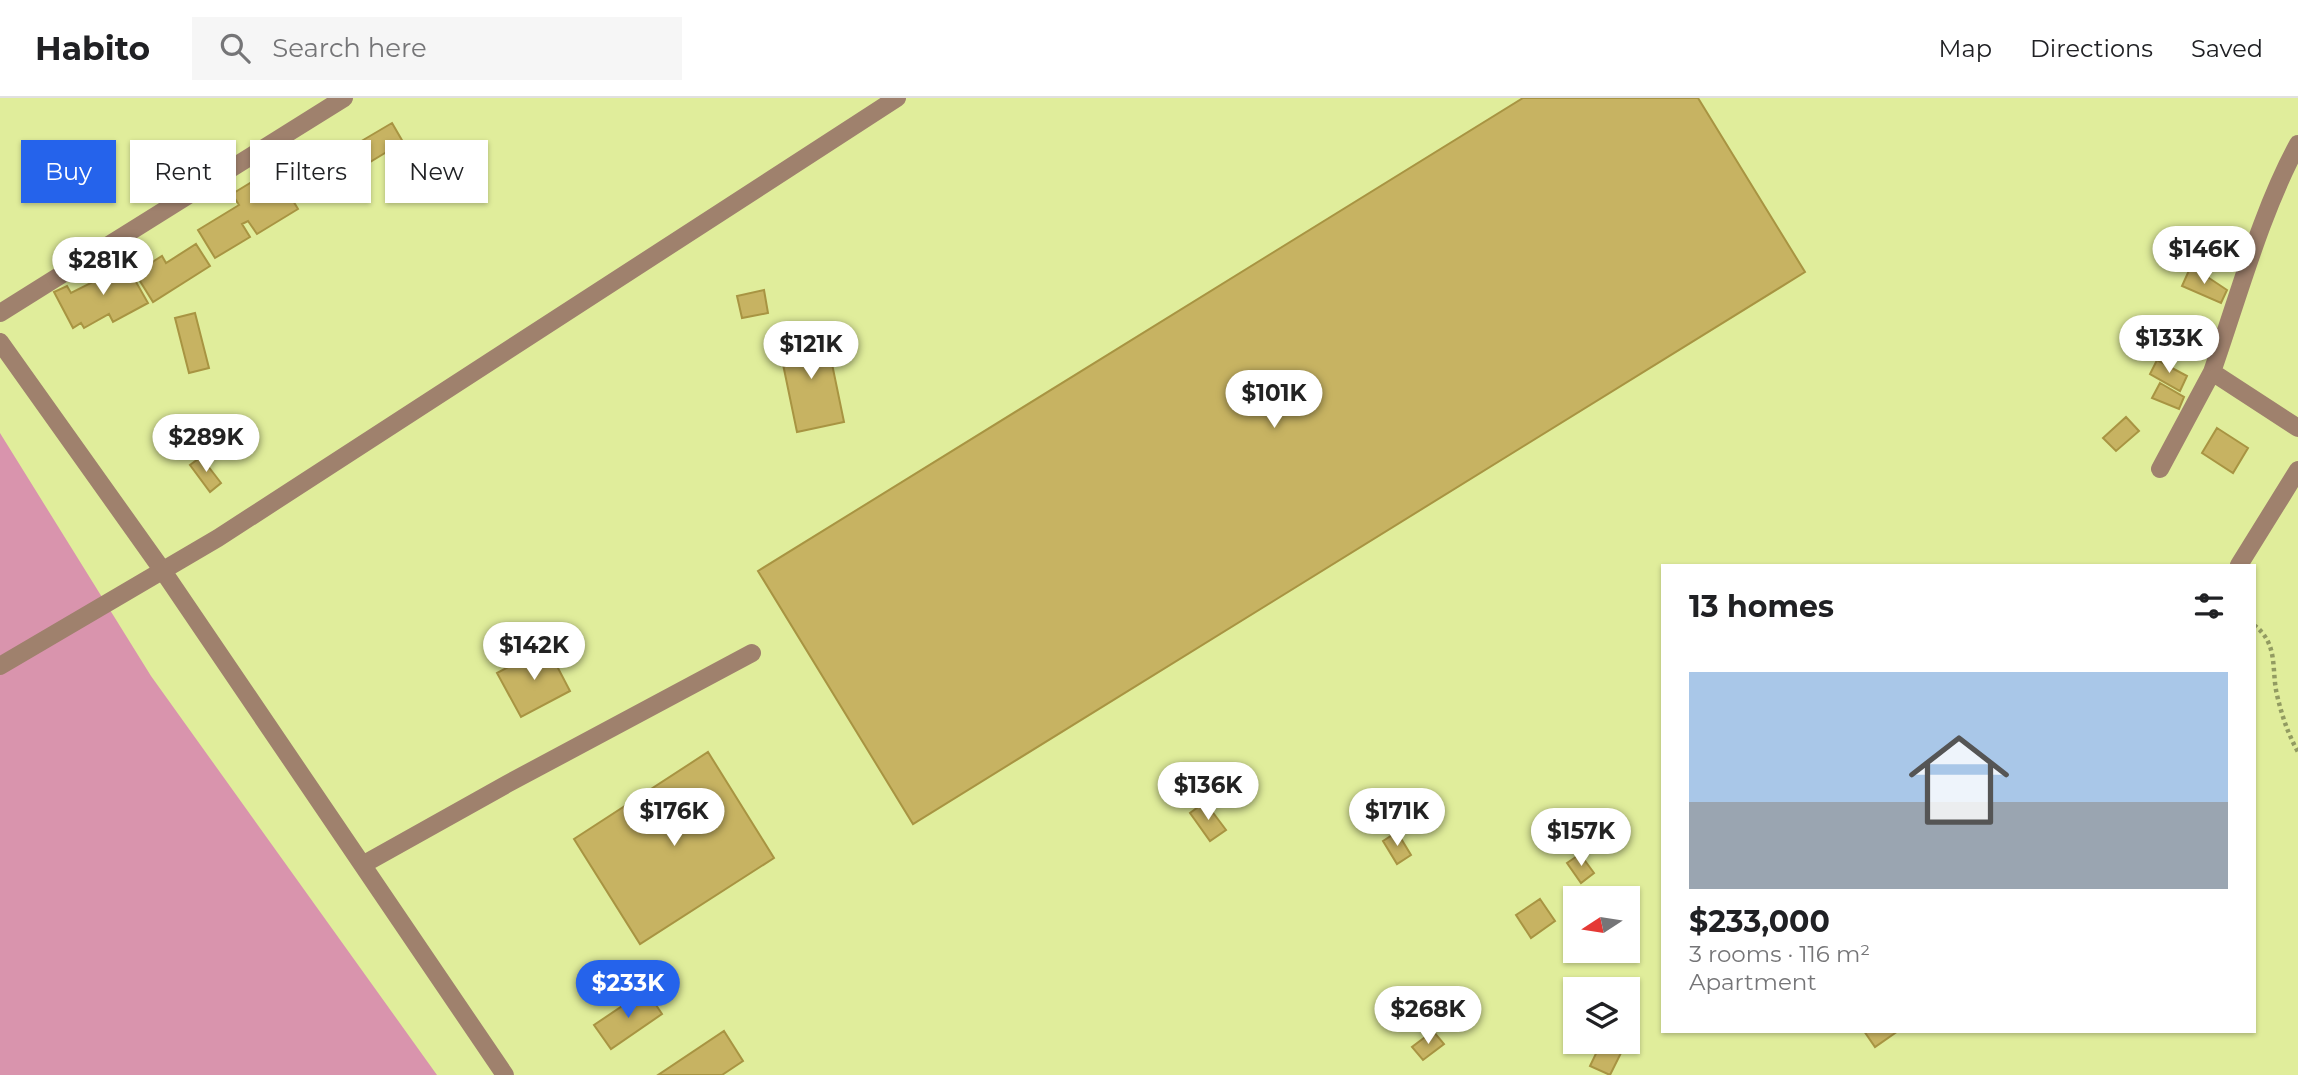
<!DOCTYPE html>
<html lang="en">
<head>
<meta charset="utf-8">
<style>
  body { margin:0; font-family:Montserrat,sans-serif; background:#f6f6f6; color:#202124; height:100vh; display:flex; flex-direction:column; font-size:26px; white-space:nowrap }
  * { box-sizing:border-box; margin:0 }
  p { font-size:23px; color:#757577 }
  .icon { flex:none; width:38px; height:38px; fill:none; stroke:currentColor; stroke-width:2; stroke-linecap:round; stroke-linejoin:round }
  .map { position:relative; flex:1; overflow:hidden }
  .side { position:absolute; left:1661px; top:466px; width:595px; height:469px; display:flex; flex-direction:column; background:#fff; border-radius:0px; box-shadow:0 2px 5px #0004 }
  .side>* { flex:none }
  .banner { position:absolute; left:21px; top:42px; width:665px; height:63px; display:flex; gap:14px }
  .needle { width:46px; rotate:258deg }
  .controls { position:absolute; left:1563px; top:788px; display:grid; gap:14px }
  .controls a { display:grid; place-items:center; width:77px; height:77px; border-radius:0px; background:#fff; box-shadow:0 2px 5px #0004; font-size:35px }
  .price { position:absolute; translate:-50% -60px; padding:0 16px; border-radius:24px; background:#fff; color:#222; font-size:23px; line-height:46px; filter:drop-shadow(0 2px 4px #0008) }
  .price::after { content:''; position:absolute; left:50%; top:42px; width:21px; height:16px; margin-left:-10px; background:inherit; clip-path:polygon(0 0,100% 0,50% 100%) }
  .price.on { background:#2563eb; color:#fff }
  ul { padding:0; list-style:none }
  li { display:grid; align-content:center; gap:14px; height:371px; padding:0 28px }
  li+li { border-top:2px solid #e0e0e0 }
  li span { display:grid; place-items:center; height:217px; border-radius:0px; color:#555 }
  li>.icon { margin-inline-start:auto }
  span .icon { width:126px; height:126px; fill:#fffc; stroke-width:1 }
  li b { font-size:30px }
  h2 { display:flex; justify-content:space-between; align-items:center; height:84px; padding:0 28px; font-size:30px }
  .chip { padding:0 24px; border-radius:0px; background:#fff; box-shadow:0 2px 5px #0004; font-size:24px; line-height:63px }
  .chip.on { background:#2563eb; color:#fff }
  header { display:flex; align-items:center; gap:42px; box-sizing:border-box; height:98px; padding:0 35px; background:#fff; border-bottom:2px solid #e0e0e0 }
  header strong { font-size:33px }
  nav { display:flex; gap:38px; margin-inline-start:auto; font-size:24px }
  .search { width:490px; height:63px; background:#f6f6f6; display:flex; align-items:center; gap:18px; box-sizing:border-box; padding:0 24px; border-radius:0px; color:#757577; font-size:26px }
  .map>svg:first-child { display:block }
</style>
</head>
<body>
<header>
<strong>Habito</strong>
<div class="search"><svg class="icon" aria-label="search" viewBox="0 0 24 24"><circle cx="10" cy="10" r="6"/><path d="M15 15l6 6"/></svg>Search here</div>
<nav><a>Map</a><a>Directions</a><a>Saved</a></nav>
</header>
<div class="map">
<svg width="2298" height="977" viewBox="0 0 2298 977">
  <rect width="100%" height="100%" fill="#e0ed9b"/>
  <path fill="#d994ad" d="M0 335 151 578 437 977H0Z"/>
  <path fill="#c7b362" stroke="#a89442" stroke-width="2" d="M1523 0H1698L1805 174 913 726 758 473Z
    M392 25 403 44 347 78 336 58Z
    M278 68 290 88 286 91 298 111 257 136 248 123 242 126 250 139 215 160 198 132 239 107 232 96Z
    M196 146 210 168 153 204 135 175 162 158 166 165Z
    M123 161 148 205 113 224 109 216 84 230 81 225 73 230 54 194 67 188 71 195 91 185 88 181Z
    M2191 168 2227 192 2221 205 2182 188Z
    M764 192 768 215 742 220 737 198Z
    M195 215 209 270 189 275 175 220Z
    M825 232 844 324 797 334 778 242Z
    M2157 262 2187 278 2180 293 2150 276Z
    M2160 285 2184 299 2179 311 2152 300Z
    M2126 319 2139 333 2116 353 2103 340Z
    M2217 330 2248 350 2233 375 2202 355Z
    M201 359 221 385 210 394 190 367Z
    M547 549 570 593 521 619 497 575Z
    M708 654 774 760 640 846 574 741Z
    M1205 704 1226 732 1210 743 1190 715Z
    M1397 734 1411 757 1397 766 1383 743Z
    M1580 756 1594 775 1581 785 1567 765Z
    M1540 801 1555 823 1531 840 1516 817Z
    M1628 821 1638 838 1628 844Z
    M646 892 662 916 611 951 594 927Z
    M724 933 743 963 722 977H658Z
    M1433 933 1444 946 1423 962 1412 949Z
    M1864 933H1898L1875 949Z
    M1602 943 1622 953 1610 977 1590 968Z"/>
  <g fill="none" stroke-linecap="round" stroke-linejoin="round">
    <path stroke="#929b61" stroke-width="4.5" stroke-dasharray="3.5 3.5" stroke-linecap="butt" d="M2254 527C2279 546 2271 571 2277 597 2282 618 2288 636 2298 654"/>
    <path stroke="#9f816d" stroke-width="18" d="M2298 46C2261 114 2238 200 2212 274L2298 330
      M0 215 344 0
      M0 244 163 473 505 977
      M2160 371 2212 274
      M2239 467 2298 372
      M0 568 218 440 897 0
      M364 766 507 686 752 555"/>
  </g>
</svg>
<div class="controls">
<a><svg class="needle" viewBox="-14 -14 28 28"><path d="M0-13l5 13h-10z" fill="#e53935"/><path d="M0 13l5-13h-10z" fill="#757577"/></svg></a>
<a><svg class="icon" aria-label="layers" viewBox="0 0 24 24"><path d="M12 4l9 5-9 5-9-5zM3 14l9 5 9-5"/></svg></a>
</div>
<b class="price" style="left:2204px;top:188px">$146K</b>
<b class="price" style="left:103px;top:199px">$281K</b>
<b class="price" style="left:2169px;top:277px">$133K</b>
<b class="price" style="left:811px;top:283px">$121K</b>
<b class="price" style="left:1274px;top:332px">$101K</b>
<b class="price" style="left:206px;top:376px">$289K</b>
<b class="price" style="left:534px;top:584px">$142K</b>
<b class="price" style="left:1208px;top:724px">$136K</b>
<b class="price" style="left:674px;top:750px">$176K</b>
<b class="price" style="left:1397px;top:750px">$171K</b>
<b class="price" style="left:1581px;top:770px">$157K</b>
<b class="price on" style="left:628px;top:922px">$233K</b>
<b class="price" style="left:1428px;top:948px">$268K</b>
<div class="banner">
<a class="chip on">Buy</a>
<a class="chip">Rent</a>
<a class="chip">Filters</a>
<a class="chip">New</a>
</div>
<section class="side">
<h2>13 homes<svg class="icon" aria-label="filters" viewBox="0 0 24 24"><path d="M4 7h16M4 17h16"/><circle cx="9" cy="7" r="2"/><circle cx="15" cy="17" r="2"/></svg></h2>
<ul>
<li><span style="background:linear-gradient(#a9c7e8 60%,#9aa5b1 0)"><svg class="icon" aria-label="home" viewBox="0 0 24 24"><path d="M3 11l9-7 9 7M6 9v11h12V9"/></svg></span><div><b>$233,000</b><p>3 rooms · 116 m²</p><p>Apartment</p></div></li>
</ul>
</section>
</div>
</body>
</html>
